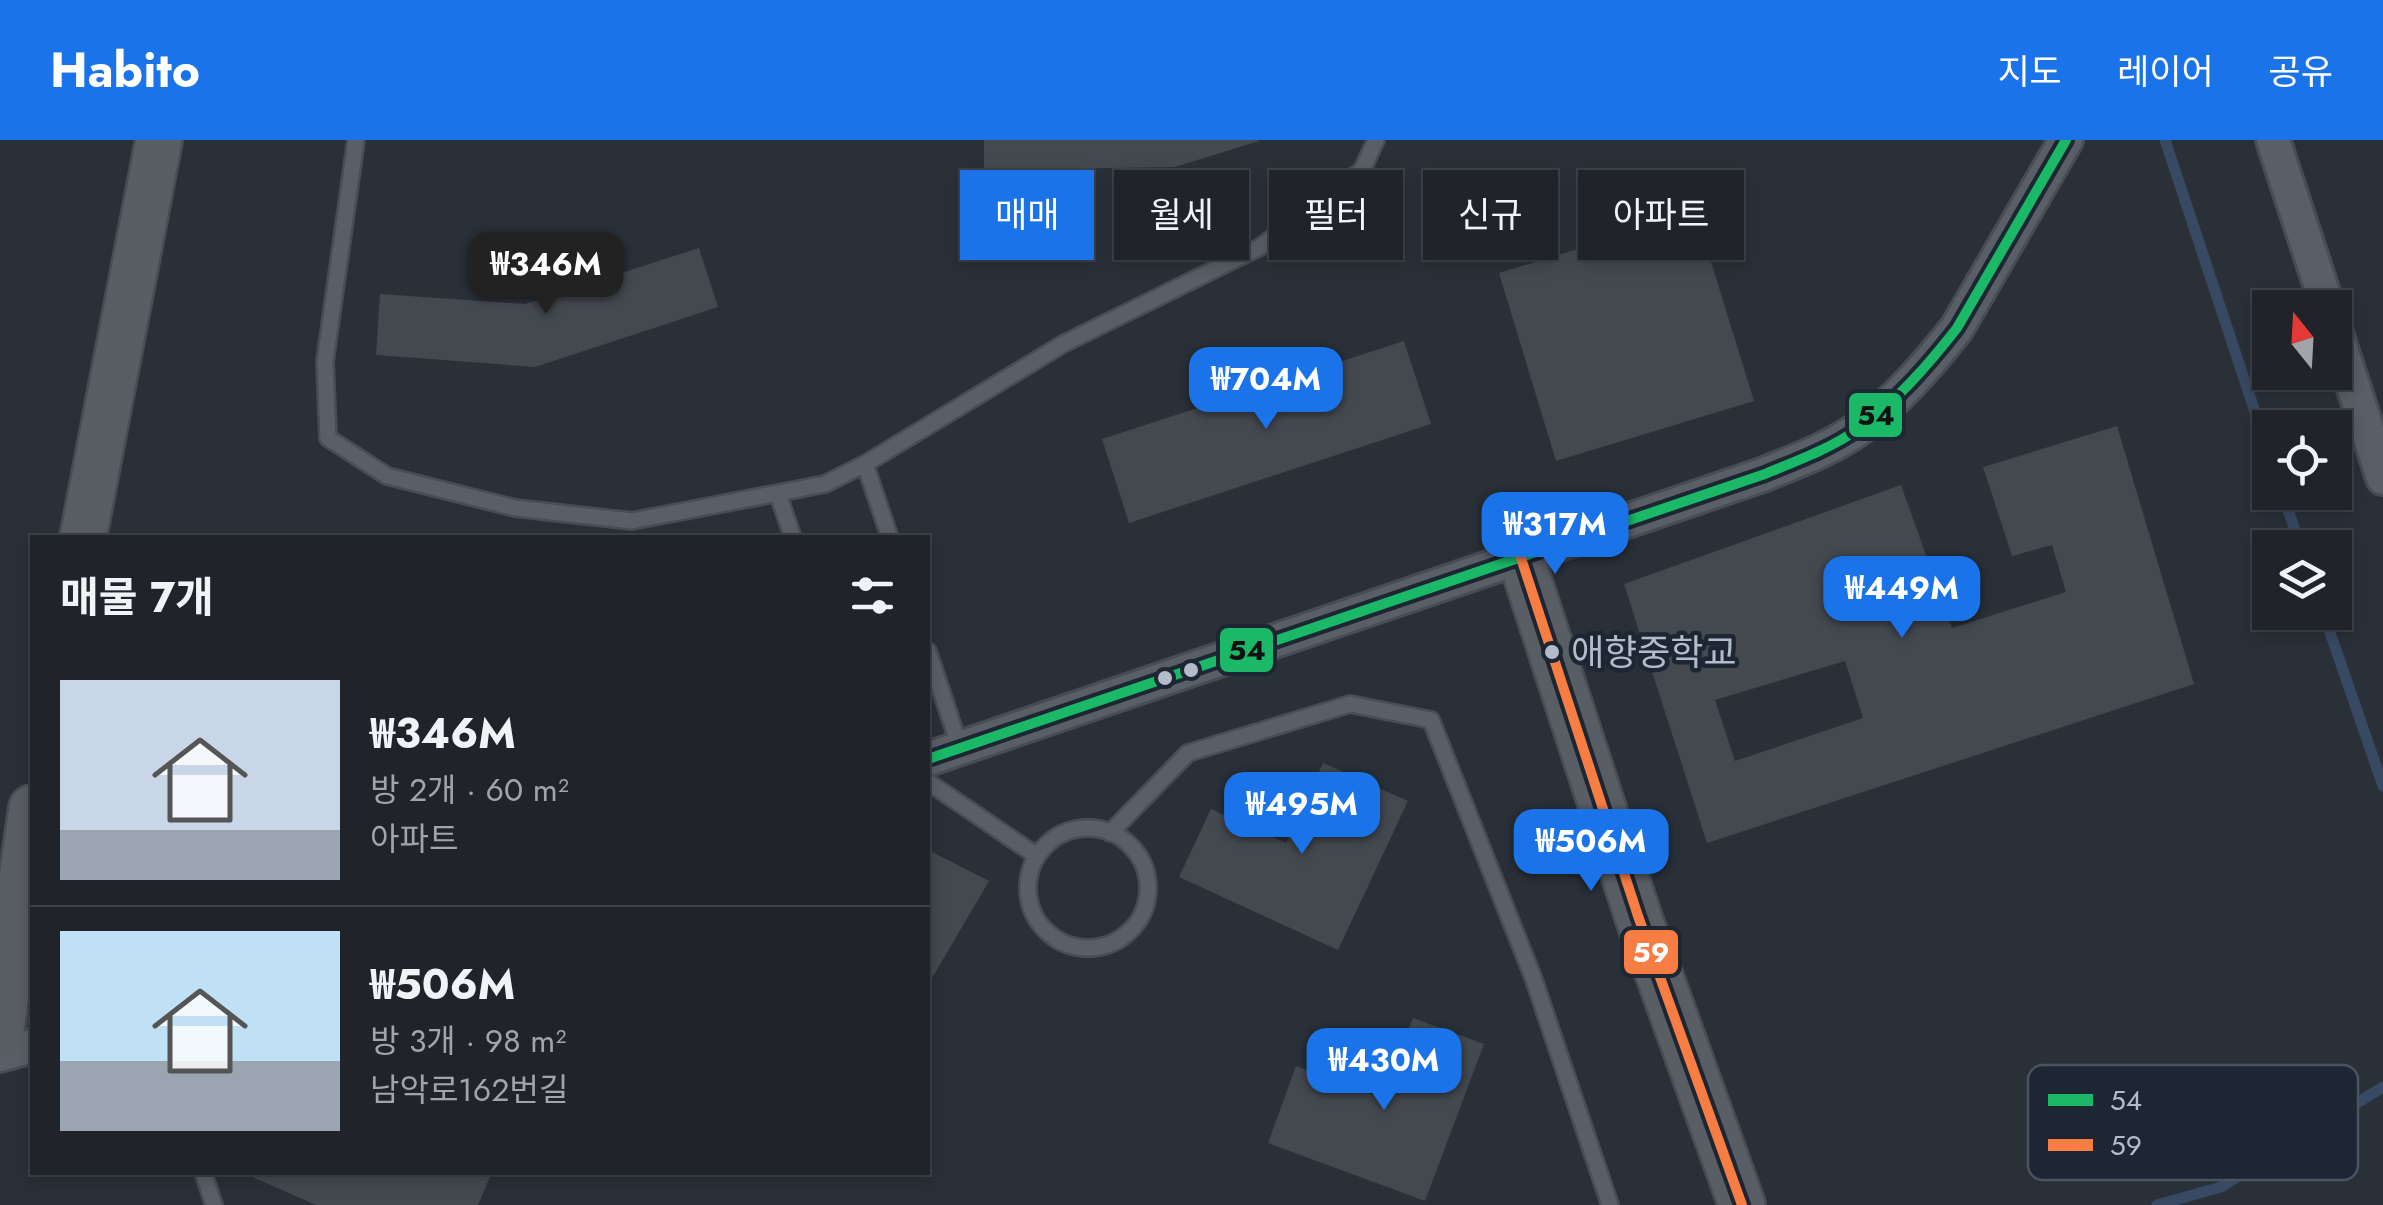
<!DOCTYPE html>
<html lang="ko">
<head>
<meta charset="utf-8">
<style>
  body { margin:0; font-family:Jost,"Noto Sans KR",sans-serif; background:#2d3036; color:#f1f3f6; height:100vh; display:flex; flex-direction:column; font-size:38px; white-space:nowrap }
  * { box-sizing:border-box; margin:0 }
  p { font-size:32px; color:#a2a4a8 }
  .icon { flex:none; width:55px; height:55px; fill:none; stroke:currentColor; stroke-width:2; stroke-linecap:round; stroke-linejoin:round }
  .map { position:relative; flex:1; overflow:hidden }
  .panel { position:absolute; left:30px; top:395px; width:900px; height:640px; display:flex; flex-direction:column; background:#20242a; border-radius:0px; box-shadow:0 5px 15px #0003,0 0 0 2px #3d4147 }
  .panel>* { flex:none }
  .hud { position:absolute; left:960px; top:30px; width:950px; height:90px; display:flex; gap:20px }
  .needle { width:65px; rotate:342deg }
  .controls { position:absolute; left:2252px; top:150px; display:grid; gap:20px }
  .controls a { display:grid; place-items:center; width:100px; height:100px; border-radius:0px; background:#20242a; box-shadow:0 5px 15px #0003,0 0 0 2px #3d4147; font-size:50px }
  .price { position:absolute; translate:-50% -85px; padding:0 22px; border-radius:20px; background:#1a73e8; color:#fff; font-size:32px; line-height:65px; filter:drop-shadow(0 2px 5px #0008) }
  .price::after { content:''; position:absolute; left:50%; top:60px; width:30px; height:22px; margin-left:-15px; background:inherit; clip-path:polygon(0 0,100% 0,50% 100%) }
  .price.active { background:#222; color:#fff }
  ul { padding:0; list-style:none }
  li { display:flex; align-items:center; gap:30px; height:250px; padding:0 30px }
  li+li { border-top:2px solid #3d4147 }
  li span { display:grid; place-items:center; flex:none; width:280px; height:200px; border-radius:0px; color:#555 }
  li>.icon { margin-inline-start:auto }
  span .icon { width:120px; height:120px; fill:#fffc; stroke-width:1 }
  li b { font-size:42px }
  h2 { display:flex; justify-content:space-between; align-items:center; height:120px; padding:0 30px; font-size:42px }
  .tag { padding:0 35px; border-radius:0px; background:#20242a; box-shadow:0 5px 15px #0003,0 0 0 2px #3d4147; font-size:35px; line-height:90px }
  .tag.active { background:#1a73e8; color:#fff }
  header { display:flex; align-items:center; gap:60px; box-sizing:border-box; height:140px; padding:0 50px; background:#1a73e8; color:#fff }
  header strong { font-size:48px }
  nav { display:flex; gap:55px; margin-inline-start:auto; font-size:35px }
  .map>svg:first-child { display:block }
</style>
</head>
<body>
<header>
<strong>Habito</strong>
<nav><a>지도</a><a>레이어</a><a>공유</a></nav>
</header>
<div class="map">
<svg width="2383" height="1065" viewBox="0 0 2383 1065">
  <rect width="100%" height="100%" fill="#2a3038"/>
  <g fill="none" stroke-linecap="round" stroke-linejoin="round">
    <path stroke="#384963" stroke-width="11" d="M2165 0 2270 317
      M2282 352 2301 408
      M2323 472 2383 646
      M2157 1065 2221 1047 2383 947"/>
  </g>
  <path fill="#444950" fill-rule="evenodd" d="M984 0H1259V1L1175 27 984 30Z
    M1696 73 1754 261 1556 321 1499 133Z
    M699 108 718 167 535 227 376 215 380 154 525 164Z
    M1404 201 1431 284 1129 383 1102 299Z
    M2117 286 2194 544 1707 703 1624 444 1901 345 1952 488 2066 452 2052 405 2012 416 1983 327ZM1845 521 1863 578 1735 621 1715 560Z
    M1323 623 1408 661 1338 810 1179 737 1211 669 1286 703Z
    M928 710 989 741 928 845Z
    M1413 878 1484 904 1425 1061 1268 1003 1296 926 1382 958Z
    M241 1032H492L478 1065H316Z"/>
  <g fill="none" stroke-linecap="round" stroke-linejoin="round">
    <defs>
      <path id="lane" d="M356 0 325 221 328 298 387 336 515 368 632 381 825 344 865 324 1063 204 1260 107 1362 30 1376 0
        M865 324 890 398
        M778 354 793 398
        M928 511 960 608
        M928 642 1037 716
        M1028 748a60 60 0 1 1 120 0a60 60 0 1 1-120 0Z
        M1110 693 1188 613 1350 564 1431 580 1533 837 1610 1065
        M203 1032 214 1065"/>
      <path id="street" d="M2273 0 2328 168
        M2335 190 2383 338
        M928 619 1765 334C1796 321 1830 309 1858 289 1896 262 1928 225 1957 188L2066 0
        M0 915 32 906"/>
      <path id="secondary" d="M83 398 159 0
        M1520 415 1638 776 1742 1065
        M0 897 32 668"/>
    </defs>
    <use href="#lane" stroke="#484c53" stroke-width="20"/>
    <use href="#street" stroke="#484c53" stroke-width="38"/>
    <use href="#secondary" stroke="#484c53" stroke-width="50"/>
    <use href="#lane" stroke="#5a5e66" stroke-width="15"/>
    <use href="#street" stroke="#5a5e66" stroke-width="32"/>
    <use href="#secondary" stroke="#595d64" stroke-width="45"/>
    <defs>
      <path id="bus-1" d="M928 619 1765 334C1796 321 1830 309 1858 289 1896 262 1928 225 1957 188L2066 0"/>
      <path id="bus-2" d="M1520 415 1638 776 1742 1065"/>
    </defs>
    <use href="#bus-1" stroke="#1d2633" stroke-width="18"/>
    <use href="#bus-2" stroke="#1d2633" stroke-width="18"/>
    <use href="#bus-1" stroke="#1ab867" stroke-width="10"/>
    <use href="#bus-2" stroke="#f77d43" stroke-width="10"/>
  </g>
  <g fill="#b4bcc9" stroke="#1d2633" stroke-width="4">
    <circle cx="1552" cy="512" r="9"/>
    <circle cx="1191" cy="530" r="9"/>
    <circle cx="1165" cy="538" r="9"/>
  </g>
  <g text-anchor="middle" stroke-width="9" stroke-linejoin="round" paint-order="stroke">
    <g font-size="36" fill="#b4bcc9" stroke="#1d2633" text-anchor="start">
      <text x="1571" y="525">애향중학교</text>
    </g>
  </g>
  <rect x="2028" y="925" width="330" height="115" rx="15" fill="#1d2633" stroke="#4a5360" stroke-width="2.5"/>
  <rect x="2048" y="954" width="45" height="12" fill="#1ab867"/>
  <rect x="2048" y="999" width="45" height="12" fill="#f77d43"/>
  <g font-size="28" fill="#b4bcc9">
    <text x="2110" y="970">54</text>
    <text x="2110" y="1015">59</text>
  </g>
  <g stroke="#1d2633" stroke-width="4">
    <rect x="1847" y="251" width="57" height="48" rx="10" fill="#1ab867"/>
    <rect x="1218" y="486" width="57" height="48" rx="10" fill="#1ab867"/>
    <rect x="1622" y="788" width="58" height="48" rx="10" fill="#f77d43"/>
  </g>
  <g font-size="28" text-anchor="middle" font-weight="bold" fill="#fff">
    <text x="1651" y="822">59</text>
  </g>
  <g font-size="28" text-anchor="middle" font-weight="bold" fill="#111">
    <text x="1876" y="285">54</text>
    <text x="1247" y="520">54</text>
  </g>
</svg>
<div class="controls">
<a><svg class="needle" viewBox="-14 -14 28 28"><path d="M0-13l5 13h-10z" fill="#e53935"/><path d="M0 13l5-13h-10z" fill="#a2a4a8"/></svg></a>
<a><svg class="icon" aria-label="locate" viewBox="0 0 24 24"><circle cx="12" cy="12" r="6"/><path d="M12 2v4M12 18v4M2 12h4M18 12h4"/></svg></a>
<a><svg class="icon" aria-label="layers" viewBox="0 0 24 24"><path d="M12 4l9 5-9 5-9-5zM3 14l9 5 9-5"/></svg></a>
</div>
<b class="price active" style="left:546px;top:177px">₩346M</b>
<b class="price" style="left:1266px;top:292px">₩704M</b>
<b class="price" style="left:1555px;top:437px">₩317M</b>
<b class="price" style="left:1902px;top:501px">₩449M</b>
<b class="price" style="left:1302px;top:717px">₩495M</b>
<b class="price" style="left:1591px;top:754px">₩506M</b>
<b class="price" style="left:1384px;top:973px">₩430M</b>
<div class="hud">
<a class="tag active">매매</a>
<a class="tag">월세</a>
<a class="tag">필터</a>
<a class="tag">신규</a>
<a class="tag">아파트</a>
</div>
<section class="panel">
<h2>매물 7개<svg class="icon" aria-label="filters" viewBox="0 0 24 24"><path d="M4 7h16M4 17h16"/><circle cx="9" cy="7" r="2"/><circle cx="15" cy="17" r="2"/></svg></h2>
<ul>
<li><span style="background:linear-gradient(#c9d6e8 75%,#9aa5b1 0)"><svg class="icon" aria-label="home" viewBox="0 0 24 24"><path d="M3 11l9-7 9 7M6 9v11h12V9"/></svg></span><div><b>₩346M</b><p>방 2개 · 60 m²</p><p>아파트</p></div></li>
<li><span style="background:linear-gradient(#bfe0f5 65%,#9aa5b1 0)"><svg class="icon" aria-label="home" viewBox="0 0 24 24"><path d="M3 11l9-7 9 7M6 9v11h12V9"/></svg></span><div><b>₩506M</b><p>방 3개 · 98 m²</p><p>남악로162번길</p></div></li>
</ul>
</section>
</div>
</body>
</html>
